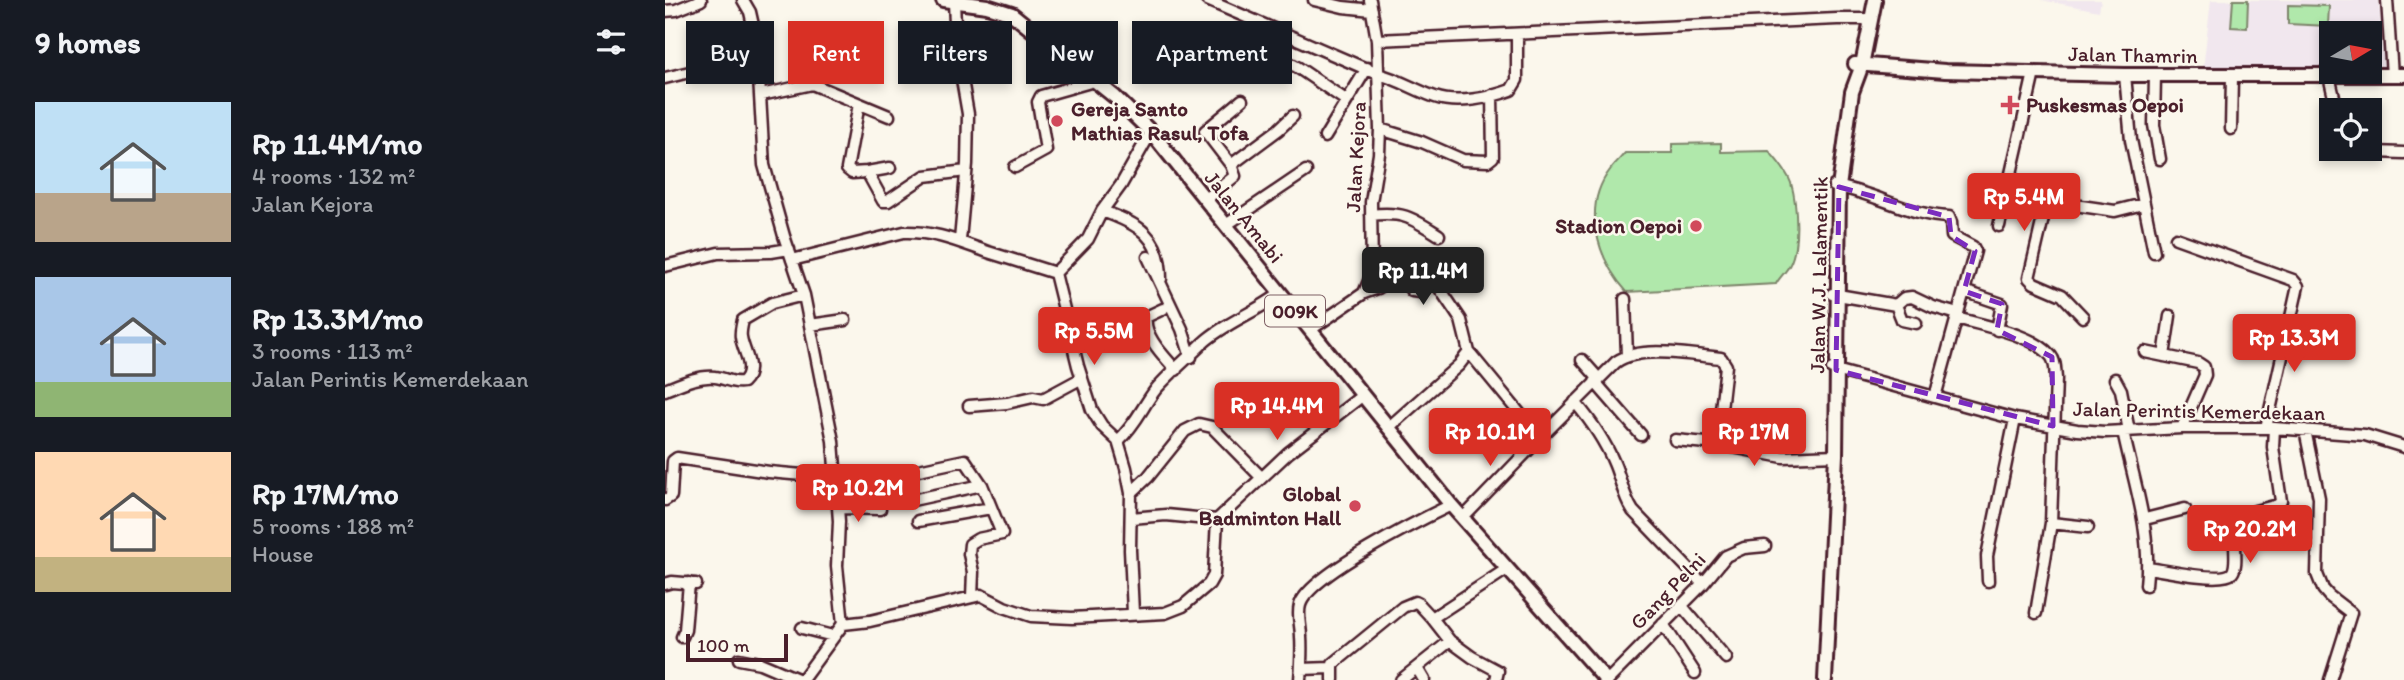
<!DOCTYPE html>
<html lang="en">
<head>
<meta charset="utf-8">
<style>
  body { margin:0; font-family:Itim,sans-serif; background:#242831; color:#f1f3f6; height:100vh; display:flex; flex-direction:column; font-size:26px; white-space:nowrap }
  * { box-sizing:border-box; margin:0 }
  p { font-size:23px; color:#9ea1a6 }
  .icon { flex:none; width:38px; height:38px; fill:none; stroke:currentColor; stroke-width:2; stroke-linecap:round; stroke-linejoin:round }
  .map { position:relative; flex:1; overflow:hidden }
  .side { display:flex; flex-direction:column; background:#171b24; width:665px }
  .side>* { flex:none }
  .top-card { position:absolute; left:21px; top:21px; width:665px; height:63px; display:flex; gap:14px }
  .needle { width:46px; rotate:80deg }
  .tools { position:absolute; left:1654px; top:21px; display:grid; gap:14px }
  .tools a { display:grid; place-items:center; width:63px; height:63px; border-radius:0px; background:#171b24; box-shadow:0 4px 10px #0003; font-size:35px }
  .scale { position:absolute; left:21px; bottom:18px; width:102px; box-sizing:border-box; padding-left:7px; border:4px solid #4a1f2b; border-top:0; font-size:19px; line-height:24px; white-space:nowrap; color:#4a1f2b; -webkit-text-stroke:5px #fbf7ec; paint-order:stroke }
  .price { position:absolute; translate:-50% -60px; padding:0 16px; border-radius:7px; background:#d93025; color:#fff; font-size:23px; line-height:46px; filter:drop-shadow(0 2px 4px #0008) }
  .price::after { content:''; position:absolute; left:50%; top:42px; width:21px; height:16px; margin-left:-10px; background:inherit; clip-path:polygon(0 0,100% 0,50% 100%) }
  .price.current { background:#222; color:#fff }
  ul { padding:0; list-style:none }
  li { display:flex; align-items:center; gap:21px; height:175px; padding:0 35px }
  li span { display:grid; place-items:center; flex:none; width:196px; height:140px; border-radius:0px; color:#555 }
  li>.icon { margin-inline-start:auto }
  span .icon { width:84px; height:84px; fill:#fffc; stroke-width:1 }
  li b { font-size:30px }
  h2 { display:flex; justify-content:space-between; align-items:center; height:84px; padding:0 35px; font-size:30px }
  .tag { padding:0 24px; border-radius:0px; background:#171b24; box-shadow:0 4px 10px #0003; font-size:24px; line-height:63px }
  .tag.current { background:#d93025; color:#fff }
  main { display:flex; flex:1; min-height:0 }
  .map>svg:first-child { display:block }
</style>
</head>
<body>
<main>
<section class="side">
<h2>9 homes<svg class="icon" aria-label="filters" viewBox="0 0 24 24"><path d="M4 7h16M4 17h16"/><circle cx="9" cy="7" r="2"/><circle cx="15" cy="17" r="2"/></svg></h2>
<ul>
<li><span style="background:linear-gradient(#bfe0f5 65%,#b9a48a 0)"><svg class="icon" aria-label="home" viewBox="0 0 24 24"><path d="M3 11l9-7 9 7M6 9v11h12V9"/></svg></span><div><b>Rp 11.4M/mo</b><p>4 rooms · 132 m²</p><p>Jalan Kejora</p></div></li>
<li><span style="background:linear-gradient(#a9c7e8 75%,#8fb573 0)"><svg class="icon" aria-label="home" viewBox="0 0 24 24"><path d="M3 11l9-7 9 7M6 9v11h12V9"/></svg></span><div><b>Rp 13.3M/mo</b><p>3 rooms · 113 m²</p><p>Jalan Perintis Kemerdekaan</p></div></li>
<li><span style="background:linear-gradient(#ffd9b3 75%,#c2b280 0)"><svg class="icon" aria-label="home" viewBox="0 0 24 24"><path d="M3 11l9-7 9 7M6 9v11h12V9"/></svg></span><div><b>Rp 17M/mo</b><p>5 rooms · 188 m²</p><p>House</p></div></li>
</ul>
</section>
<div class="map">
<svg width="1739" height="680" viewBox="0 0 1739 680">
  <rect width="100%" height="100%" fill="#fbf7ec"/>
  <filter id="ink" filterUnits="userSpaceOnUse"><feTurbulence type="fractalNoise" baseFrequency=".0143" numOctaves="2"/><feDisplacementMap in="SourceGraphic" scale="14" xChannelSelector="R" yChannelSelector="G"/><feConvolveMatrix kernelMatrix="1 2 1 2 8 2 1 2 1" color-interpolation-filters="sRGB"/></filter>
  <g filter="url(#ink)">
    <path fill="#f1e7ee" d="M1376 0H1436L1434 11Z
      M1546 0H1714L1719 69H1705L1704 33H1666V69H1538Z"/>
    <path fill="#b0e8ab" stroke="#7d846b" stroke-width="2" d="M1568 0H1583L1582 28 1566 27Z
      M1623 5 1664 6 1663 26 1623 24Z
      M1056 143V152L1104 151C1112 161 1122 171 1126 183 1132 204 1135 247 1124 266 1120 273 1114 278 1111 284L962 292C933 260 916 208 945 170 949 164 955 159 960 153H1007V144Z"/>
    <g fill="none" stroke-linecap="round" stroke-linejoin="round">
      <defs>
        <path id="minor" d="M78 0 85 12 92 43 99 165 119 236 139 295 168 441 174 521 172 566 178 624
          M542 0 713 74C733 79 750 90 770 97 792 105 824 98 846 90L852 80V34
          M649 0 678 7 707 10
          M1722 0 1727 76
          M289 2 291 45 303 114 302 164 295 240
          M0 11 11 10 36 0
          M623 35 616 50 617 59 632 67 682 101
          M712 40 1172 19H1199L1205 22
          M1460 75 1466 140 1489 252
          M1490 76 1489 125 1495 159
          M1664 76 1672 110
          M0 78 94 55
          M96 95 147 84 224 116
          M194 104 182 169 187 173 202 172 218 201H223L260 176 301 171
          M715 129 757 142 798 160 823 161 828 157 827 95
          M1566 129 1567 76
          M660 137 702 68
          M1674 149 1680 151 1739 153
          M566 165 540 131 577 100
          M350 167 381 150 373 102 376 96 429 81
          M202 172 225 168
          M1169 186C1209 192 1245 216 1284 217L1286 222 1287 236 1308 247 1310 251 1270 397
          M1342 195 1450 211 1478 204
          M540 200 570 176 566 165 613 130 628 116
          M1382 201 1364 278 1369 283 1397 295 1418 317
          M437 211C474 224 496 236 496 279
          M706 215C738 211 747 218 774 235
          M561 225 641 171
          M1334 226 1369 73
          M1511 238 1628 280 1633 286 1601 428
          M483 257 517 329 526 357
          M127 260 239 232C270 231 294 242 323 252 345 259 368 266 390 273
          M0 266 53 253 106 252 124 249
          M769 280 796 320 804 352 875 438 951 362C976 345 1026 355 1056 358L1061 366 1052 444
          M1299 291 1337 304 1332 330
          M699 293 713 288 734 274 747 291 755 292 801 259
          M1167 294 1231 305 1237 320 1251 323
          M960 299 962 356
          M1231 305 1239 298 1247 297 1268 307 1293 314
          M498 309 481 317C478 336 499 356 511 370
          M1292 318C1318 326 1368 334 1386 356 1391 362 1390 371 1391 378L1386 523 1371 613
          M145 325 180 320
          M645 330 699 293 707 274 706 202 714 154 715 129 712 40 705 0
          M1480 352 1533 363 1539 367 1540 375 1517 428
          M1499 356 1505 316
          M917 360 933 378
          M1167 369 1350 419 1412 430 1440 432 1517 428H1609L1700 435 1739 447
          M1450 379 1456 390 1464 431
          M930 382 976 435
          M0 390C15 384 34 375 50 377 60 378 68 384 78 382 92 369 78 352 76 337 75 332 77 325 78 320L107 303 139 295
          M910 402C926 421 939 439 949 463 956 479 958 496 968 511L1038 584
          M304 406 342 403 368 397 378 399 417 378
          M723 428 794 365 804 352
          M1640 430 1654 498 1652 574 1658 589 1664 596 1686 613 1665 680
          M1458 431C1469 483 1487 532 1481 585
          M1010 440 1052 444 1118 457 1171 455
          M453 441C472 423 477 407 491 389 505 373 523 358 538 343 561 322 592 312 616 293
          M235 474 300 460 317 485 337 534 313 539 305 544 304 554 308 572 307 597
          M466 493 483 477 520 431 534 424 547 427 596 477
          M0 500 6 496 8 461 12 458 104 472 171 478
          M243 501 317 485
          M173 508 215 509
          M798 518 875 438
          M1480 519 1520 509
          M552 520 623 453 698 395
          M253 521 326 508
          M1386 523 1423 527
          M1483 568C1498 570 1557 583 1567 573 1572 567 1570 553 1570 545L1588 528 1590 511 1613 505 1616 501 1608 447 1609 428
          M1323 581 1322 556 1350 419
          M0 584 7 582 31 584
          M1016 605 1061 658
          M468 613 465 550 466 493 461 468 453 441 437 426 427 410 413 366 390 273 423 239 437 211 456 185 486 132
          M767 618 785 641 807 657 833 671 831 680
          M998 624 1030 673
          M137 628 168 636
          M17 637 20 630 24 583
          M74 659 95 663 135 680
          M752 668 759 680
          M636 669 666 668
          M137 680 178 624 205 621 316 595 339 607 366 616 407 618 500 613 518 606 544 584 549 575 552 520 501 515 466 518
          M635 680C636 666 637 651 636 637 636 626 632 615 635 605 644 575 757 519 786 505
          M668 680V664L738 607 750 602 754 604 767 618 842 569
          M736 680 785 641
          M943 680 1038 584 1061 556 1079 548 1100 546"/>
        <path id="major" d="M278 0 322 6 347 14 450 97 486 132 786 505 941 680
          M1190 64 1280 71 1460 75H1739
          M1160 680 1171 455 1174 187 1187 92 1197 65 1210 0"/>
      </defs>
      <use href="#minor" stroke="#4a1f2b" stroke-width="15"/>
      <use href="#major" stroke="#4a1f2b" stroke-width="18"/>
      <use href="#minor" stroke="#fbf7ec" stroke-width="10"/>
      <use href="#major" stroke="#fbf7ec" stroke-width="12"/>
    </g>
  </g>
  <path fill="none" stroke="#7b2cbf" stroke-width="5" stroke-dasharray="14 9" stroke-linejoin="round" d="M1174 187 1284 217 1286 236 1310 251 1299 291 1337 304 1332 330 1387 357 1388 426 1171 370Z"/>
  <g fill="#d1495b" stroke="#fbf7ec" stroke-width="2.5">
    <path d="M1341.5 94.5h7v7h7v7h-7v7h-7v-7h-7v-7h7z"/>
    <circle cx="392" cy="121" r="7"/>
    <circle cx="1031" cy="226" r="7"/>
    <circle cx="690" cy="506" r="7"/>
  </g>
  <g text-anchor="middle" stroke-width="5" stroke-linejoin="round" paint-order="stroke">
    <rect fill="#fbf7ec" stroke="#7f6065" stroke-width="2" x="600" y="295.5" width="60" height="31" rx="5"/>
    <g font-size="19" font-weight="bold" fill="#4a1f2b">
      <text x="630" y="318">009K</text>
    </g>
    <g font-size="21" fill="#4a1f2b" stroke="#fbf7ec">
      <text transform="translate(1468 55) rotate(1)" y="7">Jalan Thamrin</text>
      <text transform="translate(691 157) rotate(-87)" y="7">Jalan Kejora</text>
      <text transform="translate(579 217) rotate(51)" y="7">Jalan Amabi</text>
      <text transform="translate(1154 275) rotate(-89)" y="7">Jalan W.J. Lalamentik</text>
      <text transform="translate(1534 411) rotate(1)" y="7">Jalan Perintis Kemerdekaan</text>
      <text transform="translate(1003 591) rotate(-46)" y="7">Gang Pelni</text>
    </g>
    <g font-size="21" font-weight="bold" fill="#4a1f2b" stroke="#fbf7ec" text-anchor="start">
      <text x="1361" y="112">Puskesmas Oepoi</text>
      <text x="406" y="116">Gereja Santo<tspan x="406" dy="24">Mathias Rasul, Tofa</tspan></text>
      <text x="1017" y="233" text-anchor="end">Stadion Oepoi</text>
      <text x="676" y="501" text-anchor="end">Global<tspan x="676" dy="24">Badminton Hall</tspan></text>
    </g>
  </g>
</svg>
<div class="tools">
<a><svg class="needle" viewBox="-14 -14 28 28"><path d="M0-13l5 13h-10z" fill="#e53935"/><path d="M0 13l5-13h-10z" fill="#9ea1a6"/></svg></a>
<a><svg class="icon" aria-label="locate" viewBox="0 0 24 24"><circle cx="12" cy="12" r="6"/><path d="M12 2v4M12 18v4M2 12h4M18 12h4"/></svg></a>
</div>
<div class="scale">100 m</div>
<b class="price" style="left:1359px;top:233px">Rp 5.4M</b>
<b class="price current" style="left:758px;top:307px">Rp 11.4M</b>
<b class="price" style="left:429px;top:367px">Rp 5.5M</b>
<b class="price" style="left:1629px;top:374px">Rp 13.3M</b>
<b class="price" style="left:612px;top:442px">Rp 14.4M</b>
<b class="price" style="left:825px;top:468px">Rp 10.1M</b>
<b class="price" style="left:1089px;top:468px">Rp 17M</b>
<b class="price" style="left:193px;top:524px">Rp 10.2M</b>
<b class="price" style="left:1585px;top:565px">Rp 20.2M</b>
<div class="top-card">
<a class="tag">Buy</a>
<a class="tag current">Rent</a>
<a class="tag">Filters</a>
<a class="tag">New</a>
<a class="tag">Apartment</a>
</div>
</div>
</main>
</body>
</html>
